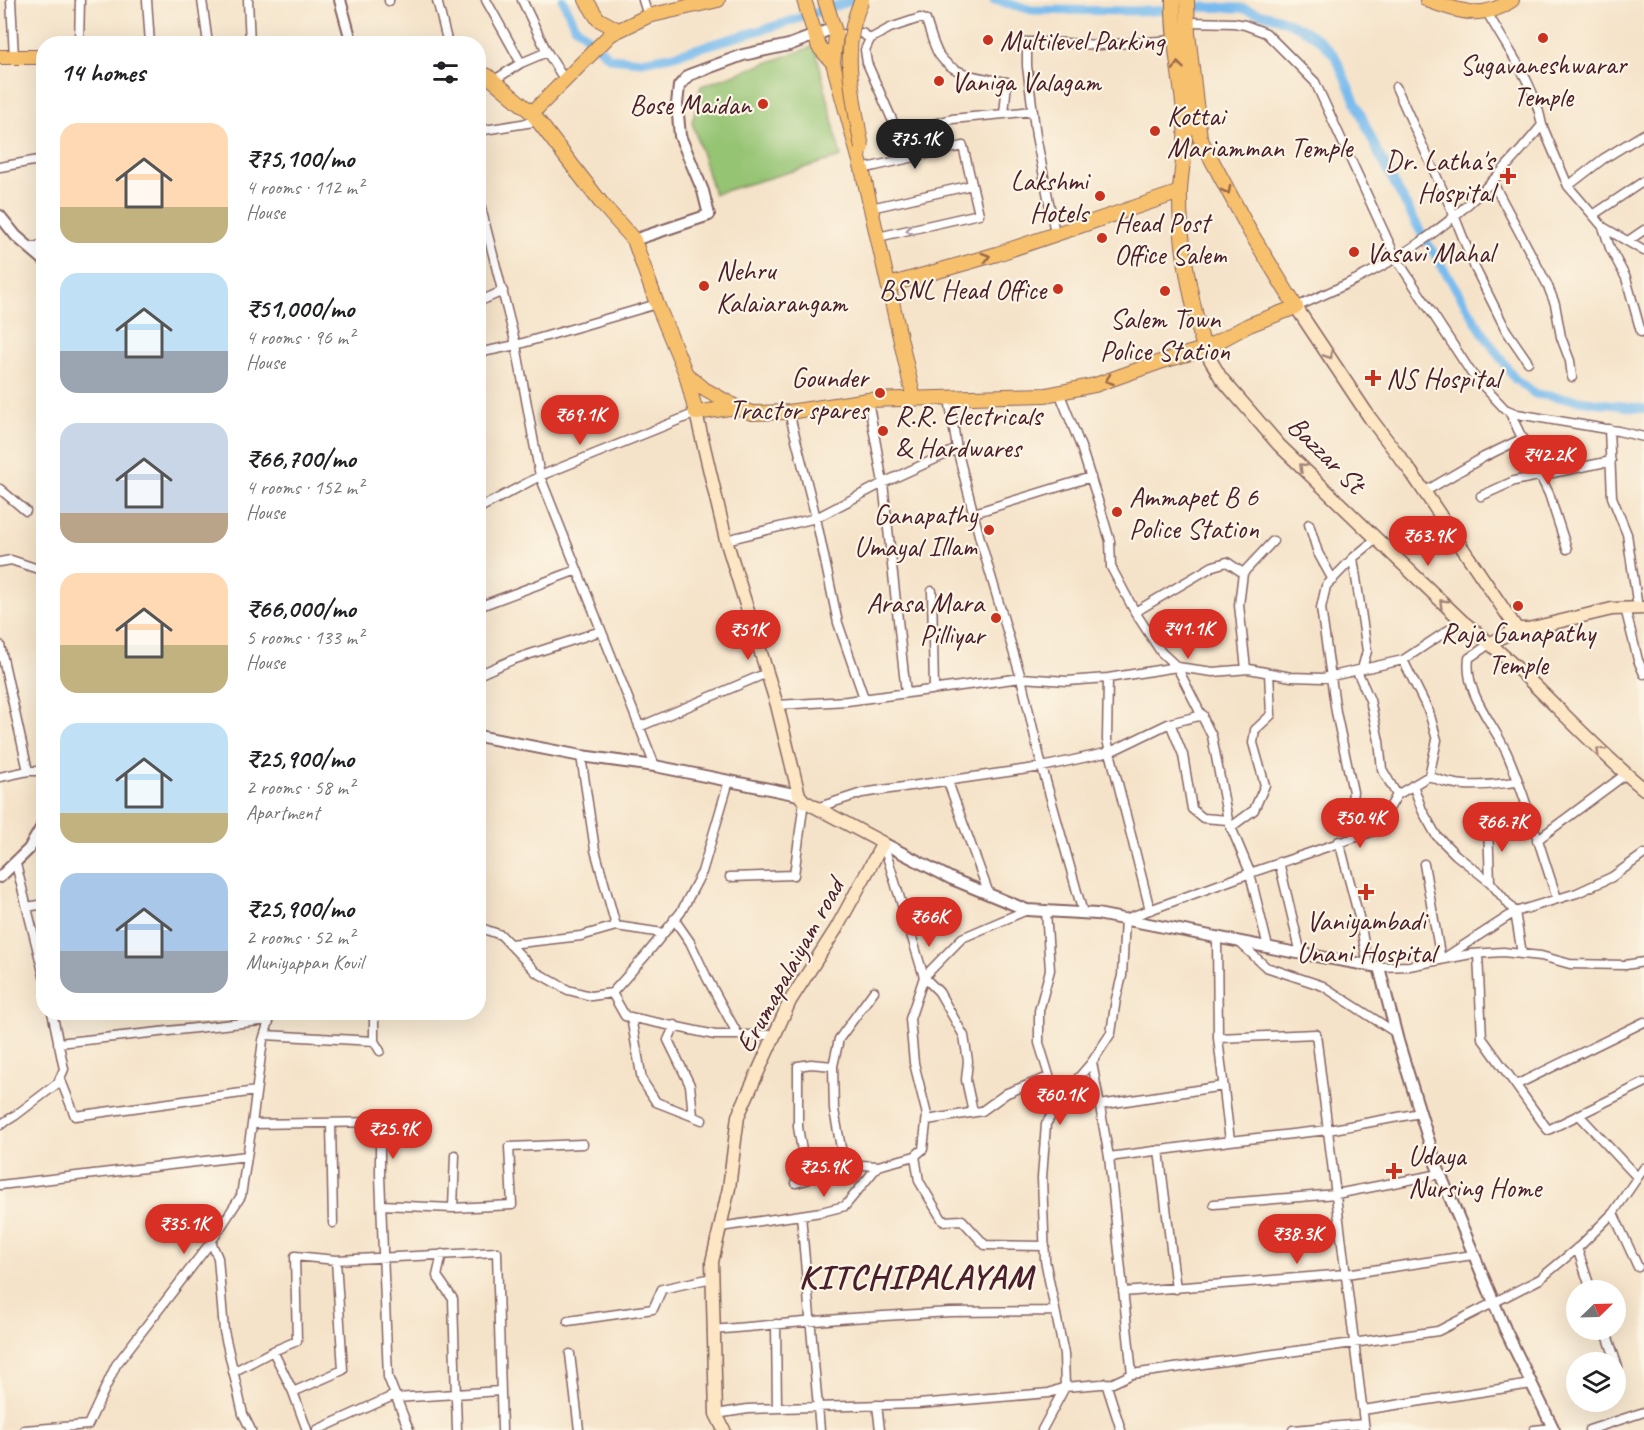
<!DOCTYPE html>
<html lang="en">
<head>
<meta charset="utf-8">
<style>
  body { margin:0; font-family:Caveat,sans-serif; background:#f2f2f2; color:#202124; height:100vh; display:flex; flex-direction:column; font-size:22px; white-space:nowrap }
  * { box-sizing:border-box; margin:0 }
  p { font-size:20px; color:#757577 }
  .icon { flex:none; width:33px; height:33px; fill:none; stroke:currentColor; stroke-width:2; stroke-linecap:round; stroke-linejoin:round }
  .map { position:relative; flex:1; overflow:hidden }
  .panel { position:absolute; left:36px; top:36px; width:450px; height:984px; display:flex; flex-direction:column; background:#fff; border-radius:24px; box-shadow:0 6px 24px #0002 }
  .panel>* { flex:none }
  .needle { width:39px; rotate:67deg }
  .controls { position:absolute; left:1566px; top:1280px; display:grid; gap:12px }
  .controls a { display:grid; place-items:center; width:60px; height:60px; border-radius:50%; background:#fff; box-shadow:0 6px 24px #0002; font-size:30px }
  .price { position:absolute; translate:-50% -51px; padding:0 14px; border-radius:21px; background:#d93025; color:#fff; font-size:20px; line-height:39px; filter:drop-shadow(0 2px 3px #0008) }
  .price::after { content:''; position:absolute; left:50%; top:36px; width:18px; height:14px; margin-left:-9px; background:inherit; clip-path:polygon(0 0,100% 0,50% 100%) }
  .price.on { background:#222; color:#fff }
  ul { padding:0; list-style:none }
  li { display:flex; align-items:center; gap:18px; height:150px; padding:0 24px }
  li span { display:grid; place-items:center; flex:none; width:168px; height:120px; border-radius:18px; color:#555 }
  li>.icon { margin-inline-start:auto }
  span .icon { width:72px; height:72px; fill:#fffc; stroke-width:1 }
  li b { font-size:26px }
  h2 { display:flex; justify-content:space-between; align-items:center; height:72px; padding:0 24px; font-size:26px }
  .map>svg:first-child { display:block }
</style>
</head>
<body>
<div class="map">
<svg width="1644" height="1430" viewBox="0 0 1644 1430">
  <rect width="100%" height="100%" fill="#fcf5e5"/>
  <filter id="ink" filterUnits="userSpaceOnUse"><feTurbulence type="fractalNoise" baseFrequency=".0167" numOctaves="2"/><feDisplacementMap in="SourceGraphic" scale="12" xChannelSelector="R" yChannelSelector="G"/><feConvolveMatrix kernelMatrix="1 2 1 2 8 2 1 2 1" color-interpolation-filters="sRGB"/></filter>
  <filter id="wash" filterUnits="userSpaceOnUse"><feTurbulence type="fractalNoise" baseFrequency=".008" numOctaves="4" result="noise"/><feDisplacementMap in="SourceGraphic" scale="24" xChannelSelector="R" yChannelSelector="G"/><feGaussianBlur stdDeviation="1.35" result="paint"/><feColorMatrix in="noise" values="0 0 0 0 0 0 0 0 0 0 0 0 0 0 0 0 0 1.4 0 .05"/><feComposite in="paint" operator="in"/></filter>
  <g filter="url(#wash)">
    <rect width="100%" height="100%" fill="#f5e3c9"/>
    <path fill="#95c473" stroke="#70724f" stroke-width="1.5" d="M815 46 841 157 714 194 692 122 701 86Z"/>
    <g fill="none" stroke-linecap="round" stroke-linejoin="round">
      <path stroke="#78bbee" stroke-width="9" d="M563 0 574 25 610 58 641 61 671 56 785 23 853 0
        M994 0 1032 10 1152 11 1198 7 1240 8 1278 18 1301 28 1320 40 1335 56 1378 153 1419 229 1485 336 1515 379 1535 394 1644 409"/>
    </g>
  </g>
  <g filter="url(#ink)">
    <g fill="none" stroke-linecap="round" stroke-linejoin="round">
      <defs>
        <path id="minor" d="M11 0 14 57
          M147 0 150 44
          M202 0 208 44
          M248 0 250 44
          M389 0V1
          M437 0 448 44
          M486 0 521 63
          M522 0 547 52 564 79
          M643 0 648 16
          M920 18 926 20C930 31 933 45 939 55 954 77 984 78 1007 82L1004 114 952 119 933 124 918 133 906 134 898 133 867 63 865 50 870 39 890 28Z
          M1188 22 1234 23 1245 25 1266 33 1315 82 1396 258 1472 374 1505 409 1517 414 1618 431 1644 437
          M836 35 862 33 870 39
          M79 44 80 0
          M493 81 521 63 547 52
          M1396 87 1454 215 1475 268 1506 330 1528 362
          M1004 114 1033 111
          M1542 125 1568 186 1603 227 1644 251
          M478 131 540 121
          M0 167 44 159
          M862 169 963 146 979 214 878 237
          M1492 181 1547 284 1555 304 1561 337 1570 361 1572 377
          M1568 186 1603 159 1644 134
          M478 196 516 345 540 476 655 766
          M871 208 972 185
          M1593 215 1644 181
          M1603 227 1610 248 1626 278 1641 332
          M1055 233 1036 136 1027 66V42H1049L1099 45 1175 40
          M1628 241 1644 230
          M30 248 44 244
          M478 302 503 291
          M1296 307C1330 292 1364 277 1396 258 1452 225 1501 176 1542 125 1534 81 1508 51 1487 12
          M478 353 516 345 657 304
          M1059 392 1081 447 1100 507 1110 541 1111 567 1135 612 1161 652 1177 667 1212 736 1228 820 1249 870 1268 947
          M949 398 957 449 980 539 1021 678 1042 767 1083 913
          M868 400 883 483 906 693
          M1509 411 1549 494 1567 549
          M789 412 816 518 838 623 864 698
          M1609 429 1612 497 1627 534 1638 608
          M0 489 26 511
          M1424 492 1484 457 1523 438
          M1481 496 1514 481 1611 461
          M478 509 540 476 696 413
          M974 513 1091 477
          M1309 524 1318 553 1333 580
          M726 540 816 518 883 483 957 449
          M1353 558 1326 586 1321 608 1336 712 1353 792 1350 814 1354 837
          M0 562 11 560 44 571
          M932 591 934 689
          M478 607 577 570
          M1625 608 1638 660 1644 674
          M1135 612 1213 566 1227 562 1243 573
          M1491 643 1469 658C1464 696 1496 725 1509 758 1528 803 1541 852 1557 898
          M0 645 28 771
          M1403 660 1429 712 1437 740 1429 776 1397 795 1377 830 1256 871 1125 919 1122 976 1116 999 1111 1033 1092 1062 1066 1092 1046 1124 1042 1178 1045 1260 1064 1354 1065 1387 1113 1383 1132 1374 1438 1331 1540 1279 1581 1245 1613 1213 1644 1168
          M1246 669 1239 605 1243 573 1273 541
          M1362 669 1367 651 1353 558 1376 539
          M1357 671 1370 700 1379 741 1382 769 1397 795
          M478 675 512 660 601 631
          M1108 678 1107 740 1150 910
          M777 705 847 701 1021 678 1067 681 1108 678 1177 667 1213 672 1249 669 1291 677 1323 678 1403 660 1462 621
          M1170 723 1183 755 1192 809 1203 818 1228 820
          M639 727 767 673
          M581 756 595 850 616 926 663 933
          M1429 776C1460 790 1485 785 1517 782
          M0 777 28 771H44
          M729 781 702 872 681 912 646 955 612 993 625 1016 715 1035H775
          M948 782 989 894
          M1413 785 1422 810 1436 835 1456 855 1490 882 1515 912 1522 954
          M816 808 862 793 1042 767 1110 752 1170 723 1203 715
          M1488 825 1490 882
          M1231 827 1254 810 1265 785 1253 743 1255 730 1271 715 1269 673
          M1537 840 1626 774
          M1339 841 1360 921 1368 966
          M883 843 924 977 962 938 1027 910
          M1279 862 1301 954
          M16 864 44 976
          M1424 864 1441 960 1515 912 1577 893 1612 877 1644 854
          M730 877 794 875 804 801
          M27 907 44 904
          M1046 911 1050 970 1039 1011V1043L1058 1105
          M674 919 690 942 707 978 738 1035
          M478 927 501 935 536 972 568 990 591 996 612 993
          M1217 937 1218 1038 1316 1034 1365 1430
          M1238 941 1266 967 1323 986 1396 1033
          M510 944 581 936 616 926
          M1478 954 1482 1038 1548 1130 1644 1083
          M1379 967 1409 966 1471 954 1503 952 1541 956 1570 964 1625 965 1644 962
          M874 991 839 1039 833 1066 834 1110 844 1164 878 1166
          M272 1012 263 1040 252 1124 380 1122V1175L388 1377 409 1430
          M631 1017 642 1080 656 1102 702 1120
          M675 1025 668 1040 690 1085 693 1116
          M265 1035 374 1041V1012
          M374 1041 380 1051
          M58 1043 269 1020
          M1092 1062 1109 1157
          M60 1078 75 1116 256 1091
          M1516 1085 1644 1022
          M1100 1105 1223 1086
          M973 1112 966 1080 968 1061 964 1036 939 992 924 977 910 1019 914 1063 927 1115 923 1149 915 1156 919 1181 943 1221 962 1220 985 1245 1045 1246
          M1579 1115 1637 1177
          M927 1120 982 1111 1007 1093 1049 1077
          M331 1123 333 1223
          M0 1125 16 1115 58 1083 64 1069 52 1012
          M1230 1141 1328 1130 1420 1113
          M1159 1150 1176 1289
          M796 1183 807 1180 798 1127V1066L811 1064 833 1066
          M0 1185 247 1156
          M1214 1204 1336 1194 1440 1174
          M381 1205 453 1208 512 1205 509 1147 583 1144
          M453 1208 455 1155
          M1613 1213 1638 1267
          M801 1215 820 1430
          M720 1227 821 1212 845 1206 878 1166 915 1156
          M211 1242 241 1196 252 1124
          M1577 1248 1591 1290
          M442 1254 437 1276 453 1299 457 1430
          M1123 1292 1346 1274 1473 1255
          M568 1321 653 1309 662 1289 712 1278
          M776 1324 777 1408
          M1605 1329 1618 1367
          M712 1330 851 1318 950 1312 1055 1311
          M273 1351 297 1341 295 1256 336 1260
          M570 1354 579 1430
          M233 1372 273 1351 293 1392 343 1370 336 1260 497 1252 502 1430
          M1132 1374 1109 1157 1230 1141 1218 1038
          M1106 1383 1121 1430
          M293 1392 307 1430
          M396 1398 500 1391
          M877 1405 880 1430
          M1363 1410 1532 1384
          M716 1414 748 1409 918 1404 1049 1393 1065 1387 1042 1430
          M24 1430 88 1425 116 1365 211 1242 218 1258 224 1331 243 1414 251 1430
          M317 1430 395 1395
          M1293 1430 1364 1424
          M1534 1430 1553 1428
          M1589 1430 1644 1412"/>
        <path id="tertiary" d="M340 0 352 44
          M0 216 16 236 44 260
          M634 240 709 215 703 191 680 136 677 104 679 86 689 75 743 55 789 45 834 28
          M478 736 581 756 655 766 799 795
          M883 843 952 879 1027 910 1097 914 1292 952 1379 967 1398 1041 1436 1164 1505 1329 1554 1430
          M0 877 29 849 44 823"/>
        <path id="secondary" d="M1296 307 1370 418 1411 472 1517 629
          M1204 349 1221 378 1279 445 1462 621C1528 671 1580 737 1644 789
          M696 413 726 540 777 705 799 795 804 801 883 843 836 929 790 1001 738 1116 729 1188 712 1262 716 1414 724 1430
          M1491 643 1517 629H1528L1612 609 1644 608"/>
        <path id="primary" d="M586 0 598 19 618 30
          M804 0 819 47 833 63
          M825 0 836 35 833 63 862 169 914 399
          M1173 0C1172 41 1182 82 1185 123 1187 146 1181 168 1180 191 1179 245 1191 298 1204 349
          M1427 0C1458 11 1483 21 1512 0
          M0 57H44
          M478 73 488 76 532 113 602 204 634 240 657 304 686 374 704 389 736 407 752 413 789 412 868 400 1046 395 1095 385 1163 361 1204 349 1249 325 1296 307 1249 230 1200 138 1188 33 1187 0
          M532 113 611 34 648 16 718 0
          M889 285 997 254 1180 192
          M686 374 696 413 736 407"/>
      </defs>
      <use href="#minor" stroke="#866462" stroke-width="11"/>
      <use href="#tertiary" stroke="#866462" stroke-width="14"/>
      <use href="#secondary" stroke="#866462" stroke-width="15"/>
      <use href="#primary" stroke="#866462" stroke-width="16"/>
      <use href="#minor" stroke="#fff" stroke-width="8"/>
      <use href="#tertiary" stroke="#fff" stroke-width="10"/>
      <use href="#secondary" stroke="#fce6c4" stroke-width="12"/>
      <use href="#primary" stroke="#f7c06c" stroke-width="14"/>
      <defs>
        <path id="primary-bridge" d="M862 0C839 47 854 100 862 148"/>
      </defs>
      <use href="#primary-bridge" stroke="#866462" stroke-width="16" stroke-linecap="butt"/>
      <use href="#primary-bridge" stroke="#f7c06c" stroke-width="14"/>
    </g>
    <defs><path id="oneway-chevron" d="M-2-3.5L2.5 0L-2 3.5" fill="none" stroke-width="1.6" stroke-linecap="round" stroke-linejoin="round" transform="scale(1.5)"/></defs>
    <g stroke="#986748">
      <use href="#oneway-chevron" transform="translate(1178 66) rotate(-97)"/>
      <use href="#oneway-chevron" transform="translate(1227 190) rotate(62)"/>
      <use href="#oneway-chevron" transform="translate(986 257) rotate(-16)"/>
      <use href="#oneway-chevron" transform="translate(1109 380) rotate(161)"/>
    </g>
    <use stroke="#ae9aa0" href="#oneway-chevron" transform="translate(910 230) rotate(167)"/>
    <g stroke="#a38278">
      <use href="#oneway-chevron" transform="translate(1329 355) rotate(57)"/>
      <use href="#oneway-chevron" transform="translate(1303 467) rotate(-136)"/>
      <use href="#oneway-chevron" transform="translate(1443 603) rotate(-136)"/>
      <use href="#oneway-chevron" transform="translate(1600 751) rotate(-135)"/>
    </g>
  </g>
  <g fill="#c8321e" stroke="#fcf5e5" stroke-width="2">
    <circle cx="1543" cy="38" r="6"/>
    <circle cx="988" cy="40" r="6"/>
    <circle cx="939" cy="81" r="6"/>
    <circle cx="763" cy="104" r="6"/>
    <circle cx="1155" cy="131" r="6"/>
    <path d="M1505 167h6v6h6v6h-6v6h-6v-6h-6v-6h6z"/>
    <circle cx="1100" cy="196" r="6"/>
    <circle cx="1102" cy="238" r="6"/>
    <circle cx="1354" cy="252" r="6"/>
    <circle cx="704" cy="286" r="6"/>
    <circle cx="1058" cy="289" r="6"/>
    <circle cx="1165" cy="291" r="6"/>
    <path d="M1370 369h6v6h6v6h-6v6h-6v-6h-6v-6h6z"/>
    <circle cx="880" cy="393" r="6"/>
    <circle cx="883" cy="431" r="6"/>
    <circle cx="1117" cy="512" r="6"/>
    <circle cx="989" cy="530" r="6"/>
    <circle cx="1518" cy="606" r="6"/>
    <circle cx="996" cy="618" r="6"/>
    <path d="M1363 883h6v6h6v6h-6v6h-6v-6h-6v-6h6z"/>
    <path d="M1391 1162h6v6h6v6h-6v6h-6v-6h-6v-6h6z"/>
  </g>
  <g text-anchor="middle" stroke-width="4.5" stroke-linejoin="round" paint-order="stroke">
    <g font-size="28" fill="#4a1f2b" stroke="#fcf5e5" text-anchor="start">
      <text x="1000" y="50">Multilevel Parking</text>
      <text x="1543" y="74" text-anchor="middle">Sugavaneshwarar<tspan x="1543" dy="32">Temple</tspan></text>
      <text x="951" y="91">Vaniga Valagam</text>
      <text x="751" y="114" text-anchor="end">Bose Maidan</text>
      <text x="1167" y="125">Kottai<tspan x="1167" dy="32">Mariamman Temple</tspan></text>
      <text x="1494" y="170" text-anchor="end">Dr. Latha's<tspan x="1494" dy="32">Hospital</tspan></text>
      <text x="1088" y="190" text-anchor="end">Lakshmi<tspan x="1088" dy="32">Hotels</tspan></text>
      <text x="1114" y="232">Head Post<tspan x="1114" dy="32">Office Salem</tspan></text>
      <text x="1366" y="262">Vasavi Mahal</text>
      <text x="716" y="280">Nehru<tspan x="716" dy="32">Kalaiarangam</tspan></text>
      <text x="1046" y="299" text-anchor="end">BSNL Head Office</text>
      <text x="1165" y="328" text-anchor="middle">Salem Town<tspan x="1165" dy="32">Police Station</tspan></text>
      <text x="868" y="387" text-anchor="end">Gounder<tspan x="868" dy="32">Tractor spares</tspan></text>
      <text x="1386" y="388">NS Hospital</text>
      <text x="895" y="425">R.R. Electricals<tspan x="895" dy="32">&amp; Hardwares</tspan></text>
      <text x="1129" y="506">Ammapet B 6<tspan x="1129" dy="32">Police Station</tspan></text>
      <text x="977" y="524" text-anchor="end">Ganapathy<tspan x="977" dy="32">Umayal Illam</tspan></text>
      <text x="984" y="612" text-anchor="end">Arasa Mara<tspan x="984" dy="32">Pilliyar</tspan></text>
      <text x="1518" y="642" text-anchor="middle">Raja Ganapathy<tspan x="1518" dy="32">Temple</tspan></text>
      <text x="1366" y="930" text-anchor="middle">Vaniyambadi<tspan x="1366" dy="32">Unani Hospital</tspan></text>
      <text x="1408" y="1165">Udaya<tspan x="1408" dy="32">Nursing Home</tspan></text>
    </g>
    <g font-size="28" fill="#4a1f2b" stroke="#fcf5e5">
      <text transform="translate(1327 454) rotate(45)" y="10">Bazzar St</text>
      <text transform="translate(789 965) rotate(-61)" y="10">Erumapalaiyam road</text>
    </g>
    <g font-size="34" font-weight="bold" letter-spacing="1.5" fill="#4a1f2b" stroke="#fcf5e5">
      <text x="916" y="1288">KITCHIPALAYAM</text>
    </g>
  </g>
</svg>
<div class="controls">
<a><svg class="needle" viewBox="-14 -14 28 28"><path d="M0-13l5 13h-10z" fill="#e53935"/><path d="M0 13l5-13h-10z" fill="#757577"/></svg></a>
<a><svg class="icon" aria-label="layers" viewBox="0 0 24 24"><path d="M12 4l9 5-9 5-9-5zM3 14l9 5 9-5"/></svg></a>
</div>
<b class="price on" style="left:915px;top:170px">₹75.1K</b>
<b class="price" style="left:580px;top:446px">₹69.1K</b>
<b class="price" style="left:1548px;top:486px">₹42.2K</b>
<b class="price" style="left:1428px;top:567px">₹63.9K</b>
<b class="price" style="left:1188px;top:660px">₹41.1K</b>
<b class="price" style="left:748px;top:661px">₹51K</b>
<b class="price" style="left:1360px;top:849px">₹50.4K</b>
<b class="price" style="left:1502px;top:853px">₹66.7K</b>
<b class="price" style="left:929px;top:948px">₹66K</b>
<b class="price" style="left:1060px;top:1126px">₹60.1K</b>
<b class="price" style="left:393px;top:1160px">₹25.9K</b>
<b class="price" style="left:824px;top:1198px">₹25.9K</b>
<b class="price" style="left:184px;top:1255px">₹35.1K</b>
<b class="price" style="left:1297px;top:1265px">₹38.3K</b>
<section class="panel">
<h2>14 homes<svg class="icon" aria-label="filters" viewBox="0 0 24 24"><path d="M4 7h16M4 17h16"/><circle cx="9" cy="7" r="2"/><circle cx="15" cy="17" r="2"/></svg></h2>
<ul>
<li><span style="background:linear-gradient(#ffd9b3 70%,#c2b280 0)"><svg class="icon" aria-label="home" viewBox="0 0 24 24"><path d="M3 11l9-7 9 7M6 9v11h12V9"/></svg></span><div><b>₹75,100/mo</b><p>4 rooms · 112 m²</p><p>House</p></div></li>
<li><span style="background:linear-gradient(#bfe0f5 65%,#9aa5b1 0)"><svg class="icon" aria-label="home" viewBox="0 0 24 24"><path d="M3 11l9-7 9 7M6 9v11h12V9"/></svg></span><div><b>₹51,000/mo</b><p>4 rooms · 96 m²</p><p>House</p></div></li>
<li><span style="background:linear-gradient(#c9d6e8 75%,#b9a48a 0)"><svg class="icon" aria-label="home" viewBox="0 0 24 24"><path d="M3 11l9-7 9 7M6 9v11h12V9"/></svg></span><div><b>₹66,700/mo</b><p>4 rooms · 152 m²</p><p>House</p></div></li>
<li><span style="background:linear-gradient(#ffd9b3 60%,#c2b280 0)"><svg class="icon" aria-label="home" viewBox="0 0 24 24"><path d="M3 11l9-7 9 7M6 9v11h12V9"/></svg></span><div><b>₹66,000/mo</b><p>5 rooms · 133 m²</p><p>House</p></div></li>
<li><span style="background:linear-gradient(#bfe0f5 75%,#c2b280 0)"><svg class="icon" aria-label="home" viewBox="0 0 24 24"><path d="M3 11l9-7 9 7M6 9v11h12V9"/></svg></span><div><b>₹25,900/mo</b><p>2 rooms · 58 m²</p><p>Apartment</p></div></li>
<li><span style="background:linear-gradient(#a9c7e8 65%,#9aa5b1 0)"><svg class="icon" aria-label="home" viewBox="0 0 24 24"><path d="M3 11l9-7 9 7M6 9v11h12V9"/></svg></span><div><b>₹25,900/mo</b><p>2 rooms · 52 m²</p><p>Muniyappan Kovil</p></div></li>
</ul>
</section>
</div>
</body>
</html>
